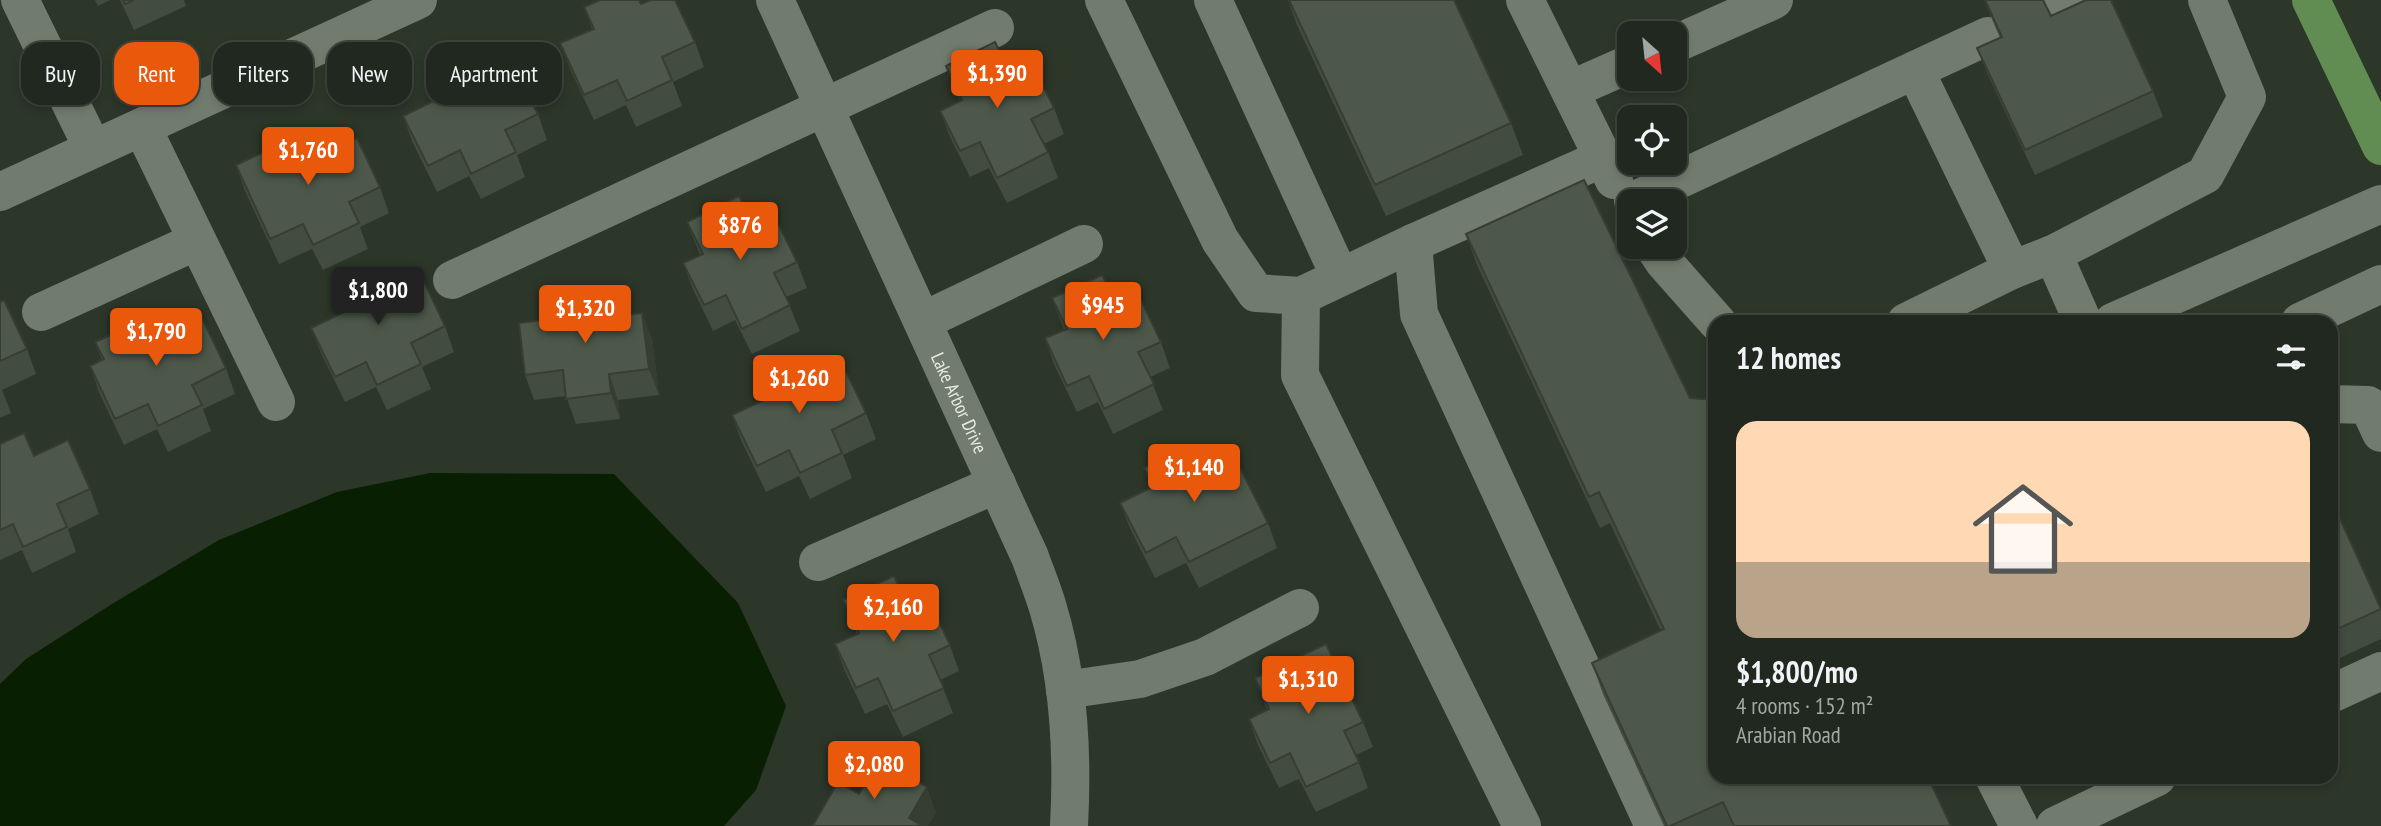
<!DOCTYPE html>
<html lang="en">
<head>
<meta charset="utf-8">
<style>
  body { margin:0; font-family:"PT Sans Narrow",sans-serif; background:#2d342c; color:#f1f3f6; height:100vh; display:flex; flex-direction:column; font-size:26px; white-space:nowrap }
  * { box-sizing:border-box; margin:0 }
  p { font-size:23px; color:#a2a6a4 }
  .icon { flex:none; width:38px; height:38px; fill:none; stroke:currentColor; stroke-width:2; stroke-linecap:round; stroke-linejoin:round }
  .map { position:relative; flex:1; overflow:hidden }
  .panel { position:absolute; left:1708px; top:315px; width:630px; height:469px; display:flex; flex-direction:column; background:#21281f; border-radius:21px; box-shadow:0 4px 10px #0003,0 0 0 2px #3e443d }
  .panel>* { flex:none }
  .banner { position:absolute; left:21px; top:42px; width:665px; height:63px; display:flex; gap:14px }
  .needle { width:46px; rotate:153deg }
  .tools { position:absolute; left:1617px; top:21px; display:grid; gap:14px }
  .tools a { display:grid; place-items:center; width:70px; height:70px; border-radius:14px; background:#21281f; box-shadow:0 4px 10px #0003,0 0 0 2px #3e443d; font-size:35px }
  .price { position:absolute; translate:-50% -60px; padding:0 16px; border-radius:7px; background:#ea580c; color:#fff; font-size:23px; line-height:46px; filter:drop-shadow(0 2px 4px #0008) }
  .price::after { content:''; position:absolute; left:50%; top:42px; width:21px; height:16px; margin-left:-10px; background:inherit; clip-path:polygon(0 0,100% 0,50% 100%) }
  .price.active { background:#222; color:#fff }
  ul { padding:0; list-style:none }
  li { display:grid; align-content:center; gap:14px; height:371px; padding:0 28px }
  li span { display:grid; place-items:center; height:217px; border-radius:21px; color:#555 }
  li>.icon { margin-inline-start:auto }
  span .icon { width:126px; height:126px; fill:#fffc; stroke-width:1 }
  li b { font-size:30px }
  h2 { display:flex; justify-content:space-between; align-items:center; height:84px; padding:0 28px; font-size:30px }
  .pill { padding:0 24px; border-radius:21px; background:#21281f; box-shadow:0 4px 10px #0003,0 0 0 2px #3e443d; font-size:24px; line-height:63px }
  .pill.active { background:#ea580c; color:#fff }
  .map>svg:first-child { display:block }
</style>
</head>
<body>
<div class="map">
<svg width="2381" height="826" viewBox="0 0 2381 826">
  <rect width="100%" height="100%" fill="#2c3629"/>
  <path fill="#091f02" d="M430 473 614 474 738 603 786 706 756 790 724 826H0V684L26 659 112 604 219 540 337 492Z"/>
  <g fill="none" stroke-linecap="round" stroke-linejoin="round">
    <g stroke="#717c6e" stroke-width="38">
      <path d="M20 0 93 149"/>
      <path id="s1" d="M775 0 1030 557C1036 574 1043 591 1048 608 1069 678 1073 753 1069 826"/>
      <path d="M1104 0 1220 240 1256 293 1301 296 1413 243 1603 158"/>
      <path d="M1213 0 1340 277"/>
      <path d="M1525 0 1614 180"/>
      <path d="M2054 6 2066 0"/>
      <path d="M1675 44 1774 0"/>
      <path d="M1915 70 2012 270 2053 254 2205 175 2247 97 2207 0"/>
      <path d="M1570 90 1629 64"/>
      <path d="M142 127 276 402"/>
      <path d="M0 192 418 0"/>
      <path d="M1633 201 1988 36"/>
      <path d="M1413 243 1419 314 1654 826"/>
      <path d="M1654 247 1664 262 1717 322"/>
      <path d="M2053 254 2083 322"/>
      <path d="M452 280 995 28"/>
      <path d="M1301 296 1300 375 1522 826"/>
      <path d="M41 312 197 241"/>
      <path d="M923 321 1084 244"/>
      <path d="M1906 322 2012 270"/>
      <path d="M2113 322 2381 204"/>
      <path d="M2300 322 2381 284"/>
      <path d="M2331 404 2368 405 2381 433"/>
      <path d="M818 562 997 484"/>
      <path d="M1065 690 1140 679 1205 657 1300 608"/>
      <path d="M2331 694 2381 671"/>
      <path d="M1994 777 2019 826"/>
      <path d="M2055 826 2157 777"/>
    </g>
    <path stroke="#618c52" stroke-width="38" d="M2311 0 2381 146"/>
  </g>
  <path fill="#424c40" d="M95 0H110L98 6Z
    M120 0H184L186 6 134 30Z
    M1288 0H1454L1511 123 1523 155 1386 216 1297 25Z
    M1984 0 2051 16 2153 91 2163 117 2035 175 1987 73 1977 48 2000 38Z
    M641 4 695 42 704 67 673 82 682 106 636 127 626 105 594 120 570 69 560 43 592 29 584 7Z
    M946 66 1012 76 1054 108 1064 134 1044 144 1048 152 1058 178 1007 203 989 168 970 177 950 137 940 111 960 101Z
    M428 79 538 114 547 140 517 155 525 177 481 199 469 176 437 192 412 141 403 116 436 99Z
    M318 156 380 187 389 213 360 227 368 249 323 270 312 249 279 264 245 191 236 165Z
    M1584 180 1715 777 1951 826H1664L1603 694 1592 663 1661 631 1610 523 1600 528 1477 265 1466 234Z
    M687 222 755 227 797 262 807 288 786 297 800 331 752 354 735 320 713 331 693 289 683 263 700 255Z
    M334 291H388L445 326 454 352 422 367 431 389 387 410 376 387 345 402 321 353 311 328 342 313Z
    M1052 298 1119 310 1161 342 1170 368 1150 377 1163 410 1113 434 1098 402 1077 412 1054 364 1045 338 1064 330Z
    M0 302 27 349 36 374 2 390 11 413 0 418Z
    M614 316 652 338 659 395 618 400 620 419 576 424 566 396 534 400 525 375Z
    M170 333 226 368 235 394 203 409 211 431 168 452 157 429 124 445 99 392 90 366 102 360 95 342Z
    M756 378H810L866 413 876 439 843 455 852 478 810 499 799 476 766 492 741 440 732 415 764 400Z
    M0 444 34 456 90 489 99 514 68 529 76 552 32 573 22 550 0 560Z
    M1198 466 1268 523 1277 548 1199 588 1186 563 1155 578 1130 528 1120 503 1151 487 1144 468Z
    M2331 514 2381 607V639L2331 662Z
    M843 600 909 609 950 645 959 671 940 680 953 713 903 737 887 704 865 714 844 669 835 644 857 634Z
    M1255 678 1363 722 1373 747 1356 755 1368 788 1316 812 1299 779 1279 788 1258 745 1249 719 1267 710Z"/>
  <path fill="#363e34" d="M605 291 614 317H608Z
    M642 313 652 338 659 395 649 369Z
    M609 374 618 400 620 419 611 393Z
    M927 787 936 813 928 826H912L909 818Z"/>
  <path fill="#4d584a" stroke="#363e34" stroke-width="2" d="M123 0H134L125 4Z
    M600 0H639L641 4 651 0H675L695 42 662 57 672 80 627 101 617 80 584 95 560 43 594 29 584 7Z
    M1289 0H1454L1511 123 1375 185Z
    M1985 0H2043L2051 16 2086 0H2111L2153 91 2025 150 1977 48 2002 37Z
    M502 42 538 114 505 130 516 152 471 174 460 150 428 166 403 116 438 99 428 79Z
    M995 42 1012 76 1033 66 1054 108 1031 119 1048 152 997 178 980 142 960 151 940 111 962 100 946 66Z
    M307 132 318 156 357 138 380 187 349 202 359 223 313 245 303 224 270 239 236 165Z
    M1584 180 1690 398 1715 400V777H1928L1951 826H1734L1723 802 1670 826H1667L1592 663 1664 629 1599 492 1589 497 1466 234Z
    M739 196 755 227 775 217 797 262 774 273 790 305 742 329 726 295 704 305 683 263 703 254 687 222Z
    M378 270 388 291 421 275 445 326 411 343 421 364 377 385 366 362 335 377 311 328 344 312 334 291Z
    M1102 275 1119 310 1141 300 1161 342 1138 352 1154 384 1104 409 1089 376 1067 386 1045 338 1067 329 1052 298Z
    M605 291 608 317 642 313 649 369 609 374 611 393 566 399 563 370 525 375 519 323 560 318 557 297Z
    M4 300 27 349 0 361V302Z
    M160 312 170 333 202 318 226 368 192 385 202 405 158 426 148 404 115 419 90 366 104 359 95 342Z
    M800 357 810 378 842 363 866 413 832 430 842 453 800 473 789 450 757 466 732 415 766 399 756 378Z
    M24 433 34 456 68 440 90 489 57 504 67 527 23 547 13 524 0 530V444Z
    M1188 446 1198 466 1231 450 1268 523 1189 562 1176 537 1146 553 1120 503 1154 486 1144 468Z
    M2337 512 2381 609 2331 632V514Z
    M894 576 909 609 929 600 950 645 929 655 944 688 893 711 878 678 856 688 835 644 859 633 843 600Z
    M1326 644 1363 722 1344 731 1359 762 1306 787 1290 753 1270 763 1249 719 1269 709 1255 678Z
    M879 760 927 787 909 818 923 826H815L813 825 838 782 859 794Z"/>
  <g text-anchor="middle" stroke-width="7" stroke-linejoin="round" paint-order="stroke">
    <g font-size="19" fill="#e5ebe3" stroke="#2c3629">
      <text dy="7" stroke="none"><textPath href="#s1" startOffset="443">Lake Arbor Drive</textPath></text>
    </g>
  </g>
</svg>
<div class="tools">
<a><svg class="needle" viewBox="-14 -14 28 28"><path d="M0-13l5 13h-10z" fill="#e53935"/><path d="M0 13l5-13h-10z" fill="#a2a6a4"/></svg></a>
<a><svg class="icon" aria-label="locate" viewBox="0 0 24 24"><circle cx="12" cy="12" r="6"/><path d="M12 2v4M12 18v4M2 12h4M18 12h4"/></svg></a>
<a><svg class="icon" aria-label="layers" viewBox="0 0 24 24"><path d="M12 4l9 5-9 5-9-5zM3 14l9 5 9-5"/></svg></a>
</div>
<b class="price" style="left:997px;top:110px">$1,390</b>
<b class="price" style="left:308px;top:187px">$1,760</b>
<b class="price" style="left:740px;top:262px">$876</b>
<b class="price active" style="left:378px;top:327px">$1,800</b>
<b class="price" style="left:1103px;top:342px">$945</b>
<b class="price" style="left:585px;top:345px">$1,320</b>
<b class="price" style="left:156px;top:368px">$1,790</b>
<b class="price" style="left:799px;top:415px">$1,260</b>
<b class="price" style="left:1194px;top:504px">$1,140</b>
<b class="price" style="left:893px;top:644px">$2,160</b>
<b class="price" style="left:1308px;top:716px">$1,310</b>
<b class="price" style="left:874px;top:801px">$2,080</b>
<div class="banner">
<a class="pill">Buy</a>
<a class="pill active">Rent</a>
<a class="pill">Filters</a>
<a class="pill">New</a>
<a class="pill">Apartment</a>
</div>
<section class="panel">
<h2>12 homes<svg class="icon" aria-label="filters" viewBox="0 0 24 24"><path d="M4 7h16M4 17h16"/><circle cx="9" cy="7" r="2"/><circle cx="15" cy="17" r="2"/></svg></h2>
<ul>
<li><span style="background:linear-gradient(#ffd9b3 65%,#b9a48a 0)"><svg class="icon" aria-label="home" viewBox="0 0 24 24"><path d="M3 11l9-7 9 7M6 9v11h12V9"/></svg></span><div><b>$1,800/mo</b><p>4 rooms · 152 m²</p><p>Arabian Road</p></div></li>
</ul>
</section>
</div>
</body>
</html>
